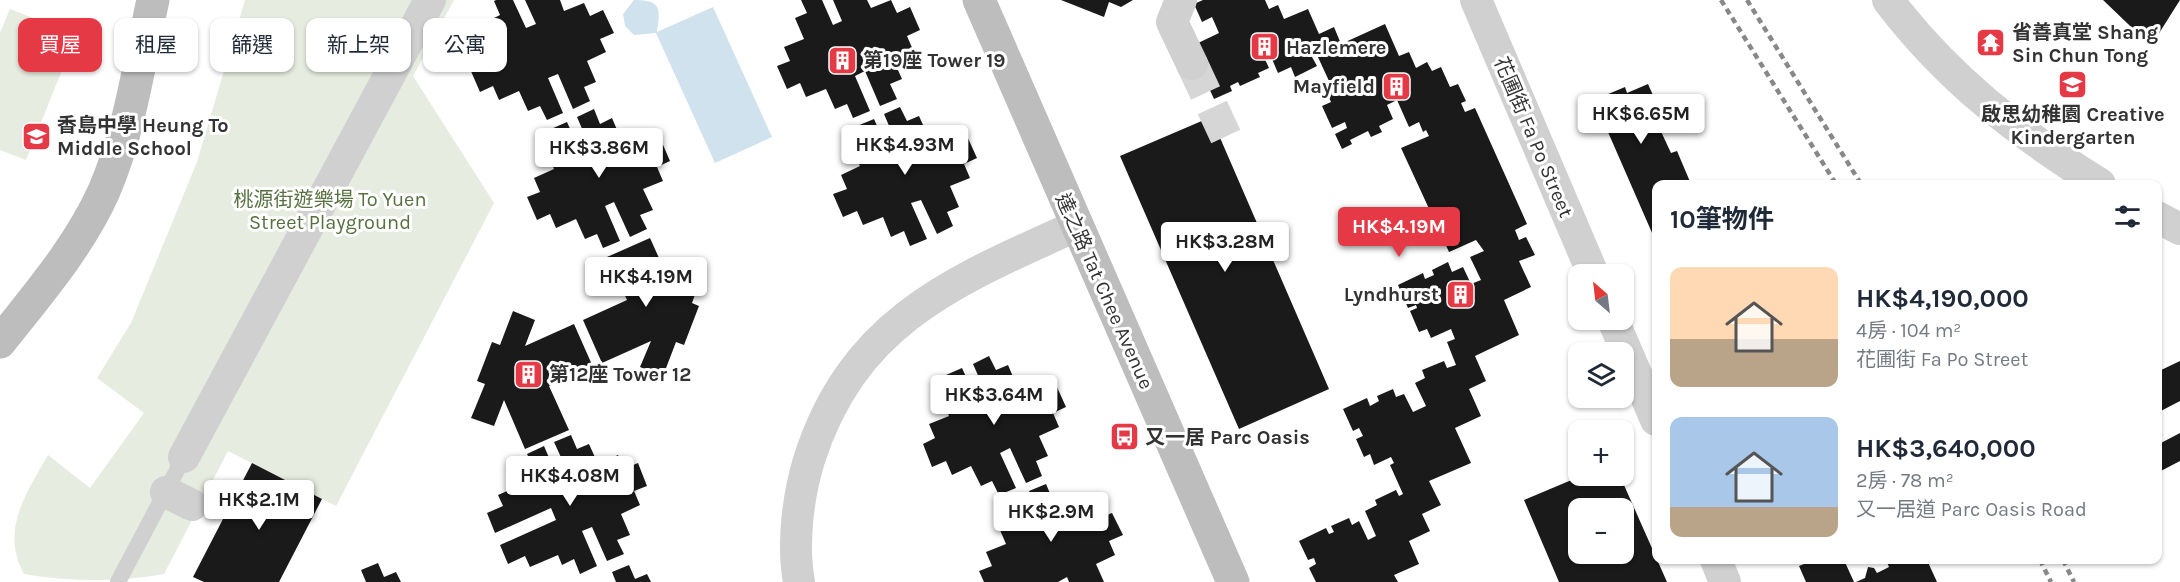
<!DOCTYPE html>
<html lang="zh-TW">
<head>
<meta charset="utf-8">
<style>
  body { margin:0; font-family:Karla,"Noto Sans TC",sans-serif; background:#f2f2f3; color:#1f2937; height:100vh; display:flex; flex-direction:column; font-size:22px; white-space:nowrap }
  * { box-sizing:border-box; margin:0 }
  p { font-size:20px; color:#747a83 }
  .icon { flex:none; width:33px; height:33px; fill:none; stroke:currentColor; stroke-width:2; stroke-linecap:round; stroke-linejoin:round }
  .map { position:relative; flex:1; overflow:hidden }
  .sheet { position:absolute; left:1652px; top:180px; width:510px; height:384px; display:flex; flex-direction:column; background:#fff; border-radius:12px; box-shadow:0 2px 4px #0004 }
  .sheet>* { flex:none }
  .banner { position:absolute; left:18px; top:18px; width:570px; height:54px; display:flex; gap:12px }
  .needle { width:39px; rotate:332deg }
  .buttons { position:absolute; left:1568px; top:264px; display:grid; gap:12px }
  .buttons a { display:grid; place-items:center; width:66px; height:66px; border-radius:12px; background:#fff; box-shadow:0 2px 4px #0004; font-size:30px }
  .price { position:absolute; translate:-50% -51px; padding:0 14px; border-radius:6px; background:#fff; color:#222; font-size:20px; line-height:39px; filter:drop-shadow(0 2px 3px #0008) }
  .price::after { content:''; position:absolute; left:50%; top:36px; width:18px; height:14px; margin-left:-9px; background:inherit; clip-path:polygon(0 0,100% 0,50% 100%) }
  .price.on { background:#e63946; color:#fff }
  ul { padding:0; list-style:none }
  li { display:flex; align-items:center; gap:18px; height:150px; padding:0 18px }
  li span { display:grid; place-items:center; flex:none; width:168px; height:120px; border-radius:12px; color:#555 }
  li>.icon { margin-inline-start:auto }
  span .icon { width:72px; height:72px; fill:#fffc; stroke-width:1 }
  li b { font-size:26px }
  h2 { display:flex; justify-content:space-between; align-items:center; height:72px; padding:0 18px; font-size:26px }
  .chip { padding:0 21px; border-radius:12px; background:#fff; box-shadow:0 2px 4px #0004; font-size:21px; line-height:54px }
  .chip.on { background:#e63946; color:#fff }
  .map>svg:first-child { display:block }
</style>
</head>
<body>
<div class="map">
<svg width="2180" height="582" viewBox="0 0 2180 582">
  <rect width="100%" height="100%" fill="#fff"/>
  <path fill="#e6ecdf" d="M245 0H454L413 76 494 203 336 506 228 451 164 574C118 582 71 582 24 574 0 530 26 494 48 455L90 488 144 413 97 378 131 323 197 162Z
    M10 9 76 35 26 160 0 150V33Z"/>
  <path fill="#cfe2ee" d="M634 0C663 0 660 10 657 32L713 7 772 137 715 163 656 33 634 35 625 26 623 14Z"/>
  <path fill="#1a1a1a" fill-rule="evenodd" d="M496 0H513L526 28 536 24 525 0H560L564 11 584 3 590 16 603 10 614 33 600 39 606 52 587 61 596 82 584 87 590 101 573 109 558 74 548 78 563 113 547 120 540 106 528 111 519 91 499 100 493 86 480 92 470 69 483 64 477 50 497 41 488 21 500 15 494 1Z
    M801 0H822L833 25 842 21 833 0H867L871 8 891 0 897 13 910 7 920 30 907 36 913 50 893 59 902 79 890 84 897 99 880 106 865 71 855 76 870 111 853 118 847 104 835 109 826 89 806 97 800 83 787 89 777 66 790 61 784 47 804 39 795 18 807 13Z
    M1061 0H1133L1121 7 1109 2 1104 17Z
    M1203 0H1265L1269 9 1278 5 1284 19 1308 9 1319 34 1334 27 1341 44 1385 24 1399 56 1409 52 1416 68 1427 62 1432 71 1441 67 1450 87 1458 84 1466 101 1461 103 1465 112 1475 108 1527 224 1515 230 1519 240 1526 237 1535 255 1519 261 1531 287 1504 300 1519 335 1475 356 1486 381 1469 389 1481 416 1455 428 1471 463 1429 481 1441 505 1422 514 1430 531 1409 541 1419 564 1394 575 1398 582H1316L1309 568 1316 564 1314 558 1308 560 1299 541 1326 528 1329 534 1334 532 1331 526 1349 518 1352 525 1359 521 1368 540 1376 536 1365 511 1377 505 1375 500 1396 490 1399 496 1403 494 1390 465 1394 463 1391 457 1374 465 1370 454 1364 457 1356 439 1363 436 1359 428 1353 431 1343 409 1367 398 1370 406 1379 401 1377 396 1393 389 1396 397 1404 394 1413 412 1426 406 1415 383 1425 378 1422 370 1444 361 1447 368 1456 365 1447 342 1455 339 1451 329 1431 338 1427 329 1419 332 1410 311 1417 308 1416 305 1408 308 1398 285 1423 273 1425 279 1434 275 1432 270 1448 262 1452 272 1463 267 1471 284 1481 280 1470 257 1484 251 1476 240 1449 252 1401 148 1429 136 1426 130 1423 132 1419 122 1409 127 1397 100 1387 105 1393 119 1379 126 1382 132 1371 137 1368 131 1350 140 1352 144 1342 149 1335 134 1347 128 1345 122 1332 128 1322 106 1331 102 1327 93 1344 86 1339 76 1329 81 1317 55 1312 57 1317 66 1295 77 1291 67 1278 73 1268 50 1262 53 1269 68 1258 73 1260 77 1240 86 1238 82 1230 86 1232 91 1214 99 1204 77 1210 75 1208 70 1202 72 1196 44 1219 33 1212 17 1202 22 1194 4Z
    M2103 0H2180L2151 46Z
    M1648 84 1665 122 1658 125 1671 153 1677 151 1691 184H1656V242L1594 100 1625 87 1627 93Z
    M900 107 907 121 919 116 928 136 948 128 954 141 967 136 977 158 964 164 970 178 950 186 959 207 947 212 953 226 937 234 921 200 911 203 927 239 910 246 904 231 891 237 883 217 863 225 857 211 843 217 833 194 847 189 841 175 860 166 851 146 863 140 857 126 874 119 889 153 899 149 884 114Z
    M594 109 600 124 612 118 621 139 641 130 647 144 660 138 670 161 657 167 663 181 643 189 653 210 640 215 647 229 630 237 614 202 605 206 620 241 603 248 597 234 585 239 576 219 556 228 550 214 537 220 527 197 540 192 534 178 554 169 545 148 557 143 551 129 567 122 582 156 592 152 577 117Z
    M1211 117 1329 389 1239 429 1120 156Z
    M650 238 672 287 682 261 704 269 692 303 699 306 684 345 676 342 663 376 640 367 651 341 602 363 583 320 627 300 607 257Z
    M513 311 535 320 525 346 574 324 593 367 549 386 569 430 525 449 504 400 494 426 471 418 485 384 477 381 492 342 500 345Z
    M989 356 996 370 1008 365 1017 386 1036 377 1042 390 1056 385 1066 407 1053 413 1059 427 1039 436 1048 456 1036 461 1042 476 1026 483 1010 448 1000 453 1016 488 999 495 992 481 981 486 971 466 952 475 946 461 932 467 923 444 935 438 929 424 949 416 940 395 952 390 946 375 962 368 978 403 988 398 973 364Z
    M2180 361V401L2157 413V372Z
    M2180 433V461L2157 473V445Z
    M571 435 577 449 589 444 598 464 618 455 624 469 638 463 647 486 634 491 640 505 621 514 630 535 617 540 624 554 607 561 592 527 582 531 597 566 580 574 574 559 562 565 558 555 530 567 525 556 508 564 500 545 556 520 551 508 495 533 487 513 503 506 498 495 526 483 522 474 534 468 527 454 544 446 559 481 570 477 554 442Z
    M252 463 322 499 279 582H204L193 577Z
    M1581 476H1620L1667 582H1559L1524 500ZM1578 508H1623V554H1578Z
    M1046 484 1052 498 1065 493 1073 513 1093 505 1099 518 1112 513 1123 535 1109 541 1115 555 1096 564 1104 582H1069L1067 577 1058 582H984L979 571 992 566 986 552 1006 544 997 523 1009 518 1003 503 1019 496 1035 531 1045 526 1029 491Z
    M1814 560H1844L1854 582H1806L1799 566Z
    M1886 560H1927L1937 582H1856L1865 578 1868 567 1874 568 1877 573 1889 567Z
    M378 563 384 577 396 572 401 582H366L361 570Z
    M629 565 635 579 647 574 651 582H616L612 572Z"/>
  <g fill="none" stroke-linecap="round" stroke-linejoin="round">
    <path stroke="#d6d6d6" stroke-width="32" stroke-dasharray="32 16" stroke-linecap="butt" d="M1192 64 1226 137"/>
    <path stroke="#d0d0d0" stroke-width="16" d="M118 582 184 457"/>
    <path stroke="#d0d0d0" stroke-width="32" d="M1181 0 1172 22 1192 64
      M1476 0 1593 274
      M1888 0C1947 78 2018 133 2100 184
      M2157 217 2180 229
      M1613 320 1656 420
      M184 457 430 0
      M166 492 192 505
      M1716 560 1725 582
      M799 582C792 543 798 497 809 460 853 321 954 281 1076 226"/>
    <path stroke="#bdbdbd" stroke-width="33" d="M979 0 1233 582
      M0 342C37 295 79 247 104 191 130 131 139 63 153 0"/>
    <path stroke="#888" stroke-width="4.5" stroke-dasharray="6 4.5" stroke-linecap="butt" d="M1721 0 1836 184
      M1747 0 1861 184
      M2040 560 2051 582
      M2063 560 2074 582"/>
  </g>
  <defs>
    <symbol id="temple-square" viewBox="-11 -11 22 22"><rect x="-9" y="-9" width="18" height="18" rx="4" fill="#e63946" stroke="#fff"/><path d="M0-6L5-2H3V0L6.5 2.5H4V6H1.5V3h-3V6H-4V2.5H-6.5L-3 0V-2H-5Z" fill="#fff"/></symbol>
    <symbol id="building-square" viewBox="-11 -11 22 22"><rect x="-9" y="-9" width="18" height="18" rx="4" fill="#e63946" stroke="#fff"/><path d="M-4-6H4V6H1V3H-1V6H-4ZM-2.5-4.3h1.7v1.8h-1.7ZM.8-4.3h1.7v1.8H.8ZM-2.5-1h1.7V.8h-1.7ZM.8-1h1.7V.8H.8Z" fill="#fff"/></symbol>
    <symbol id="school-square" viewBox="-11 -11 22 22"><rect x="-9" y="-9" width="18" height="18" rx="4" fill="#e63946" stroke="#fff"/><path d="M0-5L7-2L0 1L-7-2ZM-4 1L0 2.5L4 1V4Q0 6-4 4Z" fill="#fff"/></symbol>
    <symbol id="bus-square" viewBox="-11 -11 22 22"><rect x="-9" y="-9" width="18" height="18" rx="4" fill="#e63946" stroke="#fff"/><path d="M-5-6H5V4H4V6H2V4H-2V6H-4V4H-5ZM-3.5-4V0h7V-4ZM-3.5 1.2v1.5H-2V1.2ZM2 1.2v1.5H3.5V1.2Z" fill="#fff"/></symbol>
  </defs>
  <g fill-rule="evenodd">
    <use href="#temple-square" x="1974" y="26" width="33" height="33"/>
    <use href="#building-square" x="1248" y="30" width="33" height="33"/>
    <use href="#building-square" x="826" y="44" width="33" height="33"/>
    <use href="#school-square" x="2056" y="68" width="33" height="33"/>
    <use href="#building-square" x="1380" y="70" width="33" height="33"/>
    <use href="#school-square" x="20" y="120" width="33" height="33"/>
    <use href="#building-square" x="1444" y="278" width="33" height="33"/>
    <use href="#building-square" x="512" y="358" width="33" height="33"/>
    <use href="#bus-square" x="1108" y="420" width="33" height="33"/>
  </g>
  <g text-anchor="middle" stroke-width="6" stroke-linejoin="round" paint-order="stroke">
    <g font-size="20" font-weight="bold" fill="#333" stroke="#fff" text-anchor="start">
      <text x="2012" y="39">省善真堂 Shang<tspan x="2012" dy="23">Sin Chun Tong</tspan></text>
      <text x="1286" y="54">Hazlemere</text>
      <text x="863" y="67">第19座 Tower 19</text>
      <text x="1375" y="93" text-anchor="end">Mayfield</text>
      <text x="2073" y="121" text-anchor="middle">啟思幼稚園 Creative<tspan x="2073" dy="23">Kindergarten</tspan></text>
      <text x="57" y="132">香島中學 Heung To<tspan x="57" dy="23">Middle School</tspan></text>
      <text x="1439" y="301" text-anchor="end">Lyndhurst</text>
      <text x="549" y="381">第12座 Tower 12</text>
      <text x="1145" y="444">又一居 Parc Oasis</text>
    </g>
    <g font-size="20" fill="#333" stroke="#fff">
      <text transform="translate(1534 137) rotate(67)" y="7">花圃街 Fa Po Street</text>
      <text transform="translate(1105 291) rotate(66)" y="7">達之路 Tat Chee Avenue</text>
    </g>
    <g font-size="20" fill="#56703f" stroke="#fff">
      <text x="330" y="206">桃源街遊樂場 To Yuen<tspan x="330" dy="23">Street Playground</tspan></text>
    </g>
  </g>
</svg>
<div class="buttons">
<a><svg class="needle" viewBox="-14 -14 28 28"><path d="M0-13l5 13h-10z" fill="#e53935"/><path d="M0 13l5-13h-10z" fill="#747a83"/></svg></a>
<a><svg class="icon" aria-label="layers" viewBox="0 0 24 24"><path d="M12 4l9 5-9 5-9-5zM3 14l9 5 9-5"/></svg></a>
<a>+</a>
<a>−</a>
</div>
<b class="price" style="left:1641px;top:145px">HK$6.65M</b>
<b class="price" style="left:905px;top:176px">HK$4.93M</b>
<b class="price" style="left:599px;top:179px">HK$3.86M</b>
<b class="price on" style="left:1399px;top:258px">HK$4.19M</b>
<b class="price" style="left:1225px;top:273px">HK$3.28M</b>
<b class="price" style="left:646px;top:308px">HK$4.19M</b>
<b class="price" style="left:994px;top:426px">HK$3.64M</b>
<b class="price" style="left:570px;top:507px">HK$4.08M</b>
<b class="price" style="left:259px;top:531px">HK$2.1M</b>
<b class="price" style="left:1051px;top:543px">HK$2.9M</b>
<div class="banner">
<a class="chip on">買屋</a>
<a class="chip">租屋</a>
<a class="chip">篩選</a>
<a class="chip">新上架</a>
<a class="chip">公寓</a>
</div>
<section class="sheet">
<h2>10筆物件<svg class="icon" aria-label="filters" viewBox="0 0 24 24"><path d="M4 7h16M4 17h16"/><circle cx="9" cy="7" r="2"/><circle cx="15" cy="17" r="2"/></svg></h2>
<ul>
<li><span style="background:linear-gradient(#ffd9b3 60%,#b9a48a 0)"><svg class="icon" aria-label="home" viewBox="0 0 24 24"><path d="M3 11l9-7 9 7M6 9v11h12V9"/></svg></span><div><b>HK$4,190,000</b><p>4房 · 104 m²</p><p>花圃街 Fa Po Street</p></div></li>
<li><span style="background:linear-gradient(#a9c7e8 75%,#b9a48a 0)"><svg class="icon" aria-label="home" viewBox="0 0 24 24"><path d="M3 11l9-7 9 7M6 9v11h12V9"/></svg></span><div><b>HK$3,640,000</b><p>2房 · 78 m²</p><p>又一居道 Parc Oasis Road</p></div></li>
</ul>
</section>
</div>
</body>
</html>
